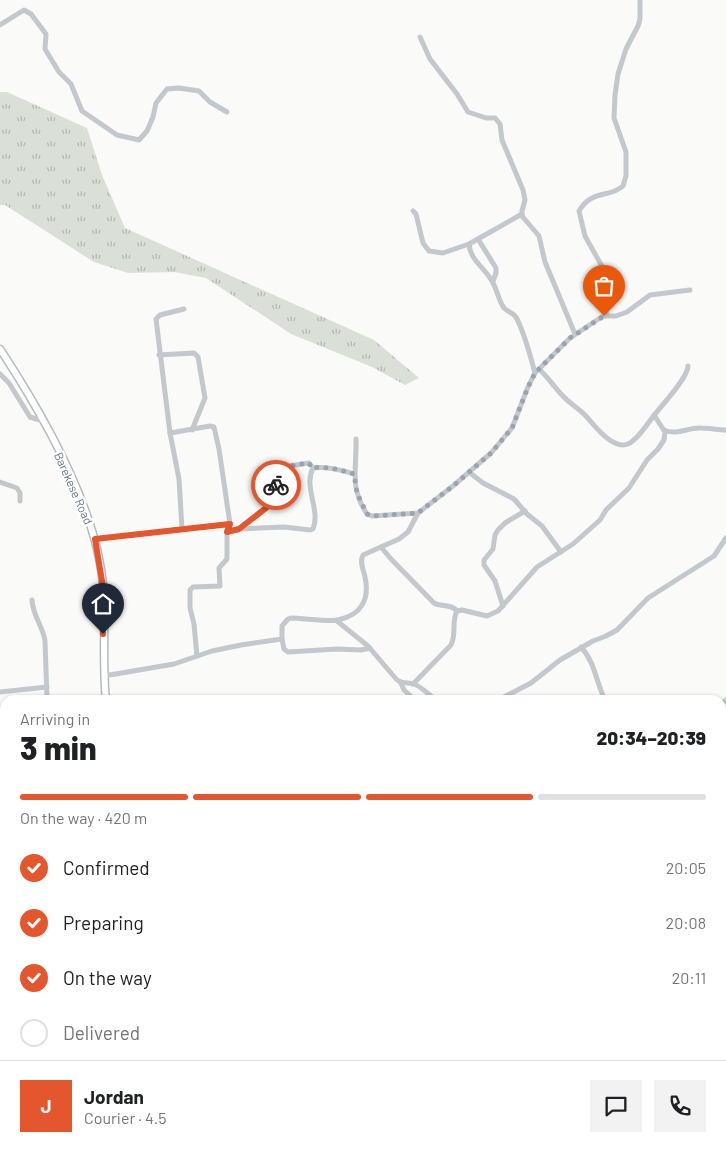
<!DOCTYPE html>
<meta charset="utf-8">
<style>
body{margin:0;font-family:Barlow,sans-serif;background:#f2f2f2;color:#202124;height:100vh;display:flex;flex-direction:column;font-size:19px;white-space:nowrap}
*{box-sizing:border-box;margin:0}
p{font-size:16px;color:#757577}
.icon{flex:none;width:28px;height:28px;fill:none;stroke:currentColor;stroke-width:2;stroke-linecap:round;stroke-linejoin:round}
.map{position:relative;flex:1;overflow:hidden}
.details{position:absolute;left:0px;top:695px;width:726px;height:466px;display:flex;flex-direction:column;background:#fff;border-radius:15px 15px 0 0;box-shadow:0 1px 4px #0004}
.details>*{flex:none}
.pin{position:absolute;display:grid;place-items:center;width:42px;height:42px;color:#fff;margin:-51px -21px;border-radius:50% 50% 50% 0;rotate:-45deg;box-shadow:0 0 5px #0007}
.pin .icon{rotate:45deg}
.courier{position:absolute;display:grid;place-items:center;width:50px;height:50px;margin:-25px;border:4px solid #e4572e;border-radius:50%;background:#fff;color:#222;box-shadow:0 1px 6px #0007}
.head em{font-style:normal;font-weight:800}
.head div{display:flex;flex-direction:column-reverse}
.head{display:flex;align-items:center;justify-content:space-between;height:85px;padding:0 20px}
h1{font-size:32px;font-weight:800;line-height:38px}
.bar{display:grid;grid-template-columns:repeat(4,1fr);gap:8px 5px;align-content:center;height:60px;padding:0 20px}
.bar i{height:6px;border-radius:4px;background:#e0e0e0}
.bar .on{background:#e4572e}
.bar p{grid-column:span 4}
.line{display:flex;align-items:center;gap:12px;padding:0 20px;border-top:1px solid #e0e0e0}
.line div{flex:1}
.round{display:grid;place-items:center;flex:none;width:52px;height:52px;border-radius:0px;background:#f2f2f2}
ol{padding:0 20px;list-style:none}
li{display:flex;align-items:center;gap:15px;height:55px}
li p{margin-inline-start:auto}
li .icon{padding:5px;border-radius:50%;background:#e4572e;color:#fff;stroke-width:4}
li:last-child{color:#757577}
li i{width:28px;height:28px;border:2px solid #e0e0e0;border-radius:50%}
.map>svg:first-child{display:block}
.grass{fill:url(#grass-tufts)}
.wetland{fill:url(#wetland-marsh)}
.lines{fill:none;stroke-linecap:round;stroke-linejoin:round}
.major-casing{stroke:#b5babe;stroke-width:9}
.minor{stroke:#c3c8cc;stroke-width:5}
.major{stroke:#fff;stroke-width:6}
.done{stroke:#99a4ac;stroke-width:5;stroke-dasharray:0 9}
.route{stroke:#e4572e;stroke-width:6}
.labels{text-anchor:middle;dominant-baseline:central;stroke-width:5;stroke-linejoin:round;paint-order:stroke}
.street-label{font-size:12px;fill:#657683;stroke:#fff}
</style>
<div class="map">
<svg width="726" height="1161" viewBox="0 0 726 1161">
<defs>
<pattern id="grass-tufts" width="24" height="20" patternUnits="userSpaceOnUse" patternTransform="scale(1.25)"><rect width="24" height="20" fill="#dadfd7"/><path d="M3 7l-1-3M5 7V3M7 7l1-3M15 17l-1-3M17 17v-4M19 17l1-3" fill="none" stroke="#b4b9b4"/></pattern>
<pattern id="wetland-marsh" width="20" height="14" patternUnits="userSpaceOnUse" patternTransform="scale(1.25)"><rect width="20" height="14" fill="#dadfd7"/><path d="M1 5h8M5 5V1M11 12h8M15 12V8" fill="none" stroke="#b4b9b4"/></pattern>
</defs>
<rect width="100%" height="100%" fill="#fafaf8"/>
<g class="grass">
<path d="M 0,92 L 7,92 L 87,128 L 102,175 L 125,228 L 374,340 L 419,378 L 405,385 L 372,367 L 291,334 L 206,278 L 174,272 L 128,273 L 94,262 L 5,205 L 0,205 Z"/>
<path d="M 0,937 L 5,938 L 5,1000 L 0,1000 Z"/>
</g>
<path class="wetland" d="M 0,1000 L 5,1000 L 5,1049 L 0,1048 Z"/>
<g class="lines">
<defs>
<g id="major">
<path d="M 0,349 C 42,413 97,509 103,586 C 106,624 102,662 106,700"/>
<path d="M 300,1156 L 305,1161"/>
</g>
</defs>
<use href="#major" class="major-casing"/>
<g class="minor">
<path d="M 0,25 L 24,10 L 31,14 L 46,34 L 45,49 L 59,72 L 71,84 L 82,111 L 117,135 L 139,140 L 147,131 L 153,117 L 156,103 L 167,89 L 179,88 L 199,91 L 210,102 L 227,112"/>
<path d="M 420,37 L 430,59 L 457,94 L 468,112 L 486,118 L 495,118 L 500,124 L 502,140 L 523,190 L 525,200 L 522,211 L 522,216 L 539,236 L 545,262 L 575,334"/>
<path d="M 413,211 L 416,214 L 423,243 L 429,251 L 443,253 L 469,244"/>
<path d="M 522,214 L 469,244 C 470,261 486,268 493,283 C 497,290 499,301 504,308 C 508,312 513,313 516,317 C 525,334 530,355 535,373"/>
<path d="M 478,239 L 496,268 L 496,273 L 493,281"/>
<path d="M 604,316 L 616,316 L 627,312 L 650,295 L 690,290"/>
<path d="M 159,355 L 194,353 L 198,357 L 205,398 L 192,430"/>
<path d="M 539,369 C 548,377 554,387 562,395 C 569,403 578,408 585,415 C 594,425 612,450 628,444 C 638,440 649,421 656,413 C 664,403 688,377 688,366"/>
<path d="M 0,374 L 9,383 L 30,417 L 43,421"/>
<path d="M 664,430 C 678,436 688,427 701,428 C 710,428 717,430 726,430"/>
<path d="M 170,433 L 210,426 L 214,427 L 219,449 L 230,524 L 227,531 L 227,559 L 219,568 L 220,586 L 193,587 L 190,590 L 190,608 L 194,624 L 197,656"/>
<path d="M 356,439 C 357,468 349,487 367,514 L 372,516 L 418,513"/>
<path d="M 313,468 C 325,466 342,470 354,474"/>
<path d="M 469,472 L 483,483 L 514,499 L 527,514 L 542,526 L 561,552"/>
<path d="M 0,482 L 17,488 L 20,493 L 20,501"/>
<path d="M 182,529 L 179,479 L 170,433 L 156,319 L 160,315 L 184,309"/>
<path d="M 239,529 L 266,508 L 272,492 L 289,466 L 309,463 L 313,468"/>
<path d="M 227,531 L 239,529 L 284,527 L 310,530 L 313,529 C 321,510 303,487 313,468"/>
<path d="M 95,539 L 230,524"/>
<path d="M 381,547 L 391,559 L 434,603 C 441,607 452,604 457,611"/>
<path d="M 32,600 C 33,617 43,626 45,641 L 47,700"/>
<path d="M 503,606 L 495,581 L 484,565 L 484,560 L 493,549 L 495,535 L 498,530 L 505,523 L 525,511"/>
<path d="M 337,621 L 368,646 L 397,680 C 403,684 408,682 414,684 C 422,687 429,695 436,700"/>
<path d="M 282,639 L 284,649 L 288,652 L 337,649 L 361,650 L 370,648"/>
<path d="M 581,647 C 595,662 596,682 605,700"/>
<path d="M 104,676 L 174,664 L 212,651 L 241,645 L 282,639 L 282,626 L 288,619 L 291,618 C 302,618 330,622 338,620 C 361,615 370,600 365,577 C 364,570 359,563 363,555 L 399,539 L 408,532 L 418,513 L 453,486 L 491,453 L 512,428 L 528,387 L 535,373 L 570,338 L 606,314 L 607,304 L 606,279 L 604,270 L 585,236 L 579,211 C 592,189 610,198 623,186 L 626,176 L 626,152 L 614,118 L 615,95 L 618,74 L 626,49 L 638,26 L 640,19 L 640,0"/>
<path d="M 401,683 L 404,690 L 415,700"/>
<path d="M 413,684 L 451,645 C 457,632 451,622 457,611 L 462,610 L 487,616 L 498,611 L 537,567 L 573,544 L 600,520 L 606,510 L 629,488 L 647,460 L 658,449 L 664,440 L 665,432 L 654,415"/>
<path d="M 0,692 L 47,687"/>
<path d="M 498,700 L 531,683 L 560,660 L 593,641 L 606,636 L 617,630 L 648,598 L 714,556 L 726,538"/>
<path d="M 721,704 L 726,700"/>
<path d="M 0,741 L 5,740"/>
<path d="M 0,839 L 5,834"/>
<path d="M 0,892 L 5,890"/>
<path d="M 0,950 L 5,951"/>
<path d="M 721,1082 L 726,1075"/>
<path d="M 352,1161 L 357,1156"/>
<path d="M 545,1161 L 546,1156"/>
<path d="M 607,1161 L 609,1156"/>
</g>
<use href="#major" class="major"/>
</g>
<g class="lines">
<path class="done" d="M 276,485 L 289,466 L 309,463 L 312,468 C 325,466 342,470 354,474 L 357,493 L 367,514 L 372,516 L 418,513 L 453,486 L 491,453 L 512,428 L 528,387 L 535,373 L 570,338 L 604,316"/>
<path class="route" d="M 103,634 L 103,587 L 95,539 L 230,524 L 227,532 L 239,529 L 266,508 L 276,485"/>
</g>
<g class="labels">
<g class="street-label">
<text transform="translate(74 488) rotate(66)">Barekese Road</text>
</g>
</g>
</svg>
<div class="pin" style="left:604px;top:316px;background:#ea580c"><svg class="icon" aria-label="bag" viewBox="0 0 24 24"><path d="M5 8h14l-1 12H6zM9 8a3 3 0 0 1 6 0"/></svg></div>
<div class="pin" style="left:103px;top:634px;background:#1f2937"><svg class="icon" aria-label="home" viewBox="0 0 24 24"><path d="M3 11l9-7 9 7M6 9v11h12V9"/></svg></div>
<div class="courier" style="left:276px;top:485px"><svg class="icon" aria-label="bike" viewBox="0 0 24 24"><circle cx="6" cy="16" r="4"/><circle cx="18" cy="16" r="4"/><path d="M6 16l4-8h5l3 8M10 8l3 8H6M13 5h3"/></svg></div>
<section class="details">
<div class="head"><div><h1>3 min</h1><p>Arriving in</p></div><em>20:34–20:39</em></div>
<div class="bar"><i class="on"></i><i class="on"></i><i class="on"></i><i></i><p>On the way · 420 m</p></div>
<ol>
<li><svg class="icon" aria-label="check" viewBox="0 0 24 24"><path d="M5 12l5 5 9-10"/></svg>Confirmed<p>20:05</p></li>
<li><svg class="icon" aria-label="check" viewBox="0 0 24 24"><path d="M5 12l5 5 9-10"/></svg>Preparing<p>20:08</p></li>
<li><svg class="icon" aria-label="check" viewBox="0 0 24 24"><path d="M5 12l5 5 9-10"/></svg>On the way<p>20:11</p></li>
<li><i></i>Delivered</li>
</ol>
<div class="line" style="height:90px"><b class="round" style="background:#e4572e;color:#fff">J</b><div><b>Jordan</b><p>Courier · 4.5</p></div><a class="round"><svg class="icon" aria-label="chat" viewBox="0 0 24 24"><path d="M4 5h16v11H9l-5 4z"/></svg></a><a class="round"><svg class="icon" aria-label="phone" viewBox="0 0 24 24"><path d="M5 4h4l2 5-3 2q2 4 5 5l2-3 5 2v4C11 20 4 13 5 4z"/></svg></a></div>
</section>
</div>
